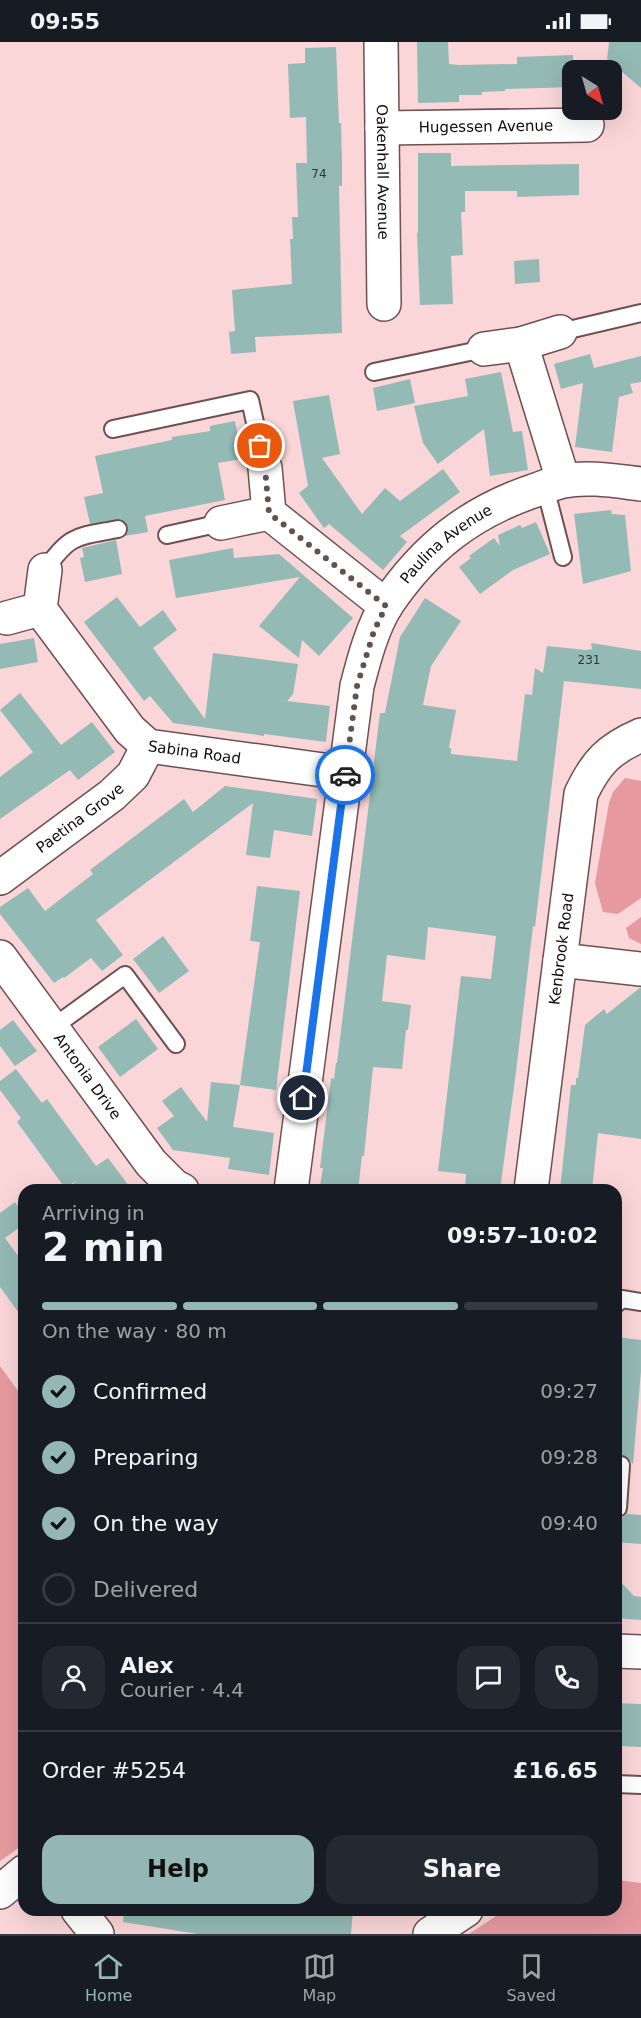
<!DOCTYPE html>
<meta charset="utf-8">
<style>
body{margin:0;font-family:"DejaVu Sans",sans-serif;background:#242831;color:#f1f3f6;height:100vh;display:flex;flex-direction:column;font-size:22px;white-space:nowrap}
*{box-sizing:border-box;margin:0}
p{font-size:20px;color:#9ea1a6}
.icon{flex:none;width:33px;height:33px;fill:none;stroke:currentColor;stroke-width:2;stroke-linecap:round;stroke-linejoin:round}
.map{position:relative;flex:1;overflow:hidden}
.side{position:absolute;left:18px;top:1142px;width:604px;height:732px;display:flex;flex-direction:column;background:#171b24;border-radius:18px;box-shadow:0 6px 24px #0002}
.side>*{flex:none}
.needle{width:39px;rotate:143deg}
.buttons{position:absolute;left:562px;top:18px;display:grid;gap:12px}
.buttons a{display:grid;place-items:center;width:60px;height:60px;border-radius:12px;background:#171b24;box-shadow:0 6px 24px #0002;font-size:30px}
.pin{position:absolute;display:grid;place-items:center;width:51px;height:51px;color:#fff;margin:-26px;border:3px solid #fff;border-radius:50%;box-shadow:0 2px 6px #0007}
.courier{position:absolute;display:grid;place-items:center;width:60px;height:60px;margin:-30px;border:4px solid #1a73e8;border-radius:50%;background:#fff;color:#222;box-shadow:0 2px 8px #0007}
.overview em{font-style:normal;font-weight:800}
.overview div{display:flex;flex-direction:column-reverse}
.overview{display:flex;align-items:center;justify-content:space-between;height:102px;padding:0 24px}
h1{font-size:39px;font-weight:800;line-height:45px}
.bar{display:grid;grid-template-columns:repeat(4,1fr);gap:9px 6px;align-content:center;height:72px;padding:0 24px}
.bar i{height:8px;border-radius:4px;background:#363941}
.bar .selected{background:#94b6b5}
.bar p{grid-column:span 4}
.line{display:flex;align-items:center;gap:15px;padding:0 24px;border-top:2px solid #363941}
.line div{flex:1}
.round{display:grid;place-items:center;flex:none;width:63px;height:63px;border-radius:18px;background:#242831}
ol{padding:0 24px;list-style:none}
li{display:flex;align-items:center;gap:18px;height:66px}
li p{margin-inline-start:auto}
li .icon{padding:6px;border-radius:50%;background:#94b6b5;color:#111;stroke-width:4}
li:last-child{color:#9ea1a6}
li i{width:33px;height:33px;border:3px solid #363941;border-radius:50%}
.action{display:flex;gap:12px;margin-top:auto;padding:12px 24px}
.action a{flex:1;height:69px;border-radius:18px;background:#94b6b5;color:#111;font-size:24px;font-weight:800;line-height:69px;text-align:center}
.action a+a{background:#242831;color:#f1f3f6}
.status{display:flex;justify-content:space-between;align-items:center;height:42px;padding:0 30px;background:#171b24;direction:ltr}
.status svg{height:16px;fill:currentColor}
.tab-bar{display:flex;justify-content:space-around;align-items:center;height:84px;border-top:2px solid #363941;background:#171b24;font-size:16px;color:#9ea1a6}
.tab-bar a{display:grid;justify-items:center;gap:3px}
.tab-bar .selected{color:#94b6b5}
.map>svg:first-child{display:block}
.green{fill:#e69aa0}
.building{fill:#94bab5}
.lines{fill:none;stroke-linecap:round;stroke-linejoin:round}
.service-casing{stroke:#6f5052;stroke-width:20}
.minor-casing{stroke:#6f5052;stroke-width:36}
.service{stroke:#fff;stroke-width:16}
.minor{stroke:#fff;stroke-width:33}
.done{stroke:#645051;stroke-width:6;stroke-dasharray:0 10.8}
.route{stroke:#1a73e8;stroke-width:8}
.labels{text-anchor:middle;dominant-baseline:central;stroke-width:5;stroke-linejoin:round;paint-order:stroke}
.number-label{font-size:12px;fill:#333434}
.street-label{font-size:15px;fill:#130809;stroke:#fee7e8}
</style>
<div class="status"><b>09:55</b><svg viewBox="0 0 49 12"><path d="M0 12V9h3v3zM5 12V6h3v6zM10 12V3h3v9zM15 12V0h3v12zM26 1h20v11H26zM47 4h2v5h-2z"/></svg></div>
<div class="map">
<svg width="641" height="1892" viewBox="0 0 641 1892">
<rect width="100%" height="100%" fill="#fad6d8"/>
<g class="green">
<path d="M 625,736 L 641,739 L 641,856 L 618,872 L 603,870 L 595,841 L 609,761 L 613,750 Z"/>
<path d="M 641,875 L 641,902 L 629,896 L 626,886 Z"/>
<path d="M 0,1324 L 24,1357 L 24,1802 L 0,1819 Z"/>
<path d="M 617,1838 L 641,1841 L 641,1892 L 469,1892 L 505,1868 L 616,1868 Z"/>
</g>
<g class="building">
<path d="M 417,0 L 448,0 L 449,22 L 459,23 L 517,22 L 517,15 L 573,13 L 573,45 L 505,47 L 505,49 L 482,50 L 482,53 L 459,53 L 459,60 L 418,61 Z"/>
<path d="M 609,0 L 641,0 L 641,46 L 607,17 Z"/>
<path d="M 336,5 L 339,81 L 341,81 L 342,120 L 342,144 L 339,144 L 342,291 L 255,295 L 256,310 L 231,312 L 229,290 L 235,289 L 232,248 L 292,242 L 290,197 L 293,197 L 292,175 L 298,175 L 296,121 L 307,121 L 306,75 L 290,76 L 288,22 L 305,21 L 305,6 Z"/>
<path d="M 418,111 L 451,111 L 451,124 L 579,122 L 579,153 L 517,155 L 517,149 L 465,149 L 465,170 L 461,170 L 463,213 L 451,214 L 453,262 L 420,263 L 417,191 L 418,191 Z"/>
<path d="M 539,217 L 540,240 L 515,242 L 514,219 Z"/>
<path d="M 590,312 L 594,326 L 641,314 L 641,340 L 630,342 L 633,351 L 619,355 L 612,410 L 575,405 L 583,341 L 561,347 L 554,322 Z"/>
<path d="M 501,330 L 513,390 L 522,389 L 528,428 L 490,434 L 484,387 L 438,422 L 423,401 L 414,364 L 468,354 L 465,337 Z"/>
<path d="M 410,337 L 415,361 L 377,369 L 373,346 Z"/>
<path d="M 329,353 L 340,412 L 322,416 L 362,472 L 385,446 L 400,459 L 443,427 L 460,450 L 400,494 L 407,500 L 383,528 L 329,482 L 324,486 L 299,451 L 308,444 L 293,359 Z"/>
<path d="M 235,379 L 242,417 L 218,421 L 225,458 L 145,474 L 148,490 L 125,494 L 128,485 L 121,477 L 90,482 L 84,455 L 103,451 L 95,414 L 172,398 L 172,395 L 210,389 L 210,384 Z"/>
<path d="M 611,468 L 612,472 L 625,473 L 631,529 L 583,542 L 574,472 Z"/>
<path d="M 536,480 L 550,512 L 513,528 L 480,552 L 459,525 L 471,516 L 469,514 L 494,496 L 500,504 L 498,493 L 520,483 L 522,486 Z"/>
<path d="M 116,498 L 122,532 L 85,540 L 80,516 L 84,515 L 82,506 Z"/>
<path d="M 233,506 L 234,516 L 279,512 L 353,576 L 319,614 L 302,598 L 299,616 L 259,584 L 300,535 L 176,556 L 169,518 Z"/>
<path d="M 117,555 L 140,585 L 163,568 L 177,588 L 153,606 L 205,677 L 213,611 L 298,622 L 293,652 L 287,659 L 330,664 L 326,700 L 264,692 L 264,694 L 173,681 L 150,654 L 144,659 L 84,580 Z"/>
<path d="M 425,556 L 461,579 L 431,624 L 423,663 L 456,668 L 449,706 L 451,706 L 451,712 L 517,719 L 525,652 L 532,653 L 535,626 L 543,631 L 547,604 L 586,608 L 592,607 L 591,601 L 641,609 L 641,647 L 564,639 L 535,885 L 533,884 L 516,1030 L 500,1148 L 465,1148 L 466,1132 L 438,1129 L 461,934 L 491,937 L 496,894 L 428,885 L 425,918 L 387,913 L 382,959 L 411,963 L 408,988 L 406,988 L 402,1027 L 373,1025 L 364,1114 L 362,1114 L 358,1148 L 320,1144 L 323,1126 L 320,1126 L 331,1036 L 334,1037 L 336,1021 L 337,1021 L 380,671 L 385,671 L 400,595 Z"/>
<path d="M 34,596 L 38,620 L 0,627 L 0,602 Z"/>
<path d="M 20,651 L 61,703 L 92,680 L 115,710 L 78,738 L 70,728 L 0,777 L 0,735 L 33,710 L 0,668 Z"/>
<path d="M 225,744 L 317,757 L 312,794 L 274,788 L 270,816 L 246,813 L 253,761 L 96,878 L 123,913 L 102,929 L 91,916 L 64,936 L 63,935 L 54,941 L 0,872 L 0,865 L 28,846 L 45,869 L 93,832 L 90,828 L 184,757 L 193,770 Z"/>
<path d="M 257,844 L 300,849 L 276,1048 L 240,1043 L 260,900 L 250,899 Z"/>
<path d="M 163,894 L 189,929 L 159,951 L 133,917 Z"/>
<path d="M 641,945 L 641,1097 L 598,1091 L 592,1148 L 560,1148 L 571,1043 L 576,1043 L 576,1036 L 578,1036 L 585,983 L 604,967 L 607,972 Z"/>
<path d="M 136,977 L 158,1007 L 120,1035 L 98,1005 Z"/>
<path d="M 13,978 L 37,1009 L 15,1024 L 0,1004 L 0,988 Z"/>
<path d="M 16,1027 L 42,1061 L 47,1057 L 96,1124 L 108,1116 L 132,1148 L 65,1148 L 79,1137 L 65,1146 L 17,1080 L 21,1076 L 0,1048 L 0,1039 Z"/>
<path d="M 211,1040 L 240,1043 L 233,1085 L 274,1091 L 269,1133 L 228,1127 L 230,1116 L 173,1108 L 157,1086 L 174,1074 L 162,1059 L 181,1045 L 207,1080 Z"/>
<path d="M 15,1160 L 24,1173 L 24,1182 L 5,1196 L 24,1222 L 24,1278 L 0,1245 L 0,1171 Z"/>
<path d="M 616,1295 L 641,1298 L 641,1329 L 633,1422 L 627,1415 L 616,1412 Z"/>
<path d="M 627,1472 L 641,1473 L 641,1502 L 616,1500 L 616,1476 L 622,1476 Z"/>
<path d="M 616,1535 L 634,1554 L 641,1555 L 641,1578 L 616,1576 Z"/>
<path d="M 616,1661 L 641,1662 L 641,1705 L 616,1704 Z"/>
<path d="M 124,1868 L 353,1868 L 351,1892 L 198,1892 L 123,1880 Z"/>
</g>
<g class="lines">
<defs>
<g id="service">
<path d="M 560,290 L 641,271"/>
<path d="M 374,330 L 484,307"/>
<path d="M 113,387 L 250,358 L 265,426"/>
<path d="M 545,445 L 563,515"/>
<path d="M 167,493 L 221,481"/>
<path d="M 45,528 C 70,492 76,495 118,487"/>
<path d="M 52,986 L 125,933 L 176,1002"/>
<path d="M 616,1262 L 622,1257 L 641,1260"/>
<path d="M 616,1422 L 621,1423 L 618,1466"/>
<path d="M 616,1742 L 641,1743"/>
</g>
<g id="minor">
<path id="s1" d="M 381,0 L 384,262"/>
<path id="s2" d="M 382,86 L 587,83"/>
<path d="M 521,302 L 563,438"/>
<path d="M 484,307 L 521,302 L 560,290"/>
<path d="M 265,426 L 269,471 L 386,564"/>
<path d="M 221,481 L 269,471"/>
<path d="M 40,567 L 45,528"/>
<path id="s3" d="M 7,576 L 40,567 L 130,688 L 148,704 L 345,731"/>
<path id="s4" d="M 0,836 L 112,753 L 133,733 L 148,704"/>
<path id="s5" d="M 0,915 L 151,1121 L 174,1144 L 182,1148"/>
<path d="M 560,918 L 641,927"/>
<path id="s6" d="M 291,1148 L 357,644 C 364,617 372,586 387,562 C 425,506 469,471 533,449 C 543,446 553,441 563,439 C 588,434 616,439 641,442"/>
<path id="s7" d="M 531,1148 L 581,752 C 596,720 609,707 641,693"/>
<path d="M 616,1609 L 641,1610"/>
<path d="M 0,1850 L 24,1830"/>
<path d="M 78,1868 L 97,1892"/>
<path d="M 430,1892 L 466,1868"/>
</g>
</defs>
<use href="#service" class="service-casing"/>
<use href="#minor" class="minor-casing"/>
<use href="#service" class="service"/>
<use href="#minor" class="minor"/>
</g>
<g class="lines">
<path class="done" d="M 260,404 L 265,426 L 269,471 L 386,564 L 374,589 L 357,644 L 345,733"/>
<path class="route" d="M 303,1056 L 345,733"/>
</g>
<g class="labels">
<g class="number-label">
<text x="319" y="132">74</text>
<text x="589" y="618">231</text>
</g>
<g class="street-label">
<text stroke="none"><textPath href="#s2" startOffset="104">Hugessen Avenue</textPath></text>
<text stroke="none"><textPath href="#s1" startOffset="130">Oakenhall Avenue</textPath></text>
<text stroke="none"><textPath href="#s6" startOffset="681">Paulina Avenue</textPath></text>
<text stroke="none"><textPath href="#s3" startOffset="256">Sabina Road</textPath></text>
<text stroke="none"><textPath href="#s4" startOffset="100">Paetina Grove</textPath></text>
<text stroke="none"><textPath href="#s7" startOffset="243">Kenbrook Road</textPath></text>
<text stroke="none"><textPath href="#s5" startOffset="148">Antonia Drive</textPath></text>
</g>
</g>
</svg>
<div class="buttons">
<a><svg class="needle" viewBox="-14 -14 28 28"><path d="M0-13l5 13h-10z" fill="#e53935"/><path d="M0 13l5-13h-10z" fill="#9ea1a6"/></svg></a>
</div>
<div class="pin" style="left:260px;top:404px;background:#ea580c"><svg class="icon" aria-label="bag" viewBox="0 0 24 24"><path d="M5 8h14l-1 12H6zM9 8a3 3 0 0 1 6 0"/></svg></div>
<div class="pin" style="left:303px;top:1056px;background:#1f2937"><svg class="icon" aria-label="home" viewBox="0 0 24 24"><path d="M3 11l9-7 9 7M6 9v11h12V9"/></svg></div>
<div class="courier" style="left:345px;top:733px"><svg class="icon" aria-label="car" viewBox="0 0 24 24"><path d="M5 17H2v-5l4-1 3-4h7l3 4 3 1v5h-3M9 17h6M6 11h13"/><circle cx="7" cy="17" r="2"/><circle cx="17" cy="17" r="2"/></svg></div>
<section class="side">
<div class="overview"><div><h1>2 min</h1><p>Arriving in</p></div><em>09:57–10:02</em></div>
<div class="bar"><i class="selected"></i><i class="selected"></i><i class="selected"></i><i></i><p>On the way · 80 m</p></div>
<ol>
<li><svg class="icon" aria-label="check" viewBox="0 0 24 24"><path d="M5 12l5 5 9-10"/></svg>Confirmed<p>09:27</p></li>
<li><svg class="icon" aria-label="check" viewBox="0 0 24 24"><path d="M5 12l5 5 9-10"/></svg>Preparing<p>09:28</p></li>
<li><svg class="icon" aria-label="check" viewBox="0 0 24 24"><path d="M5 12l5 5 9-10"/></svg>On the way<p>09:40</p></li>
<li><i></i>Delivered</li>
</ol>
<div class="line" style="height:108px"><a class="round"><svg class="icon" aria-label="person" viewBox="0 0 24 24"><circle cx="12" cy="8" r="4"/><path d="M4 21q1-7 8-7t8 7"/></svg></a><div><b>Alex</b><p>Courier · 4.4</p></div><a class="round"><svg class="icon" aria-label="chat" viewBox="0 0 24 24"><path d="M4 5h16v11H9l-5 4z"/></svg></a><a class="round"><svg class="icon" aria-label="phone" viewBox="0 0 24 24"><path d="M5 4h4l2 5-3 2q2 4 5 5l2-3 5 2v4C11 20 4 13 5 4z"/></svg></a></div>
<div class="line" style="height:78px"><div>Order #5254</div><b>£16.65</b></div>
<div class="action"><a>Help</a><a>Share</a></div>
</section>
</div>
<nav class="tab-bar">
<a class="selected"><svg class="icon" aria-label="home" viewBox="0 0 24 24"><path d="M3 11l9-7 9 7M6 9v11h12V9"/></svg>Home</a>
<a><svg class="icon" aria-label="map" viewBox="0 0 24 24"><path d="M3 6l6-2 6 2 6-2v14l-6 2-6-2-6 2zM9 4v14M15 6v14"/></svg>Map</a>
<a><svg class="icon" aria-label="saved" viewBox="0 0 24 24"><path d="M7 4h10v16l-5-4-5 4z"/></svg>Saved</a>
</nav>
